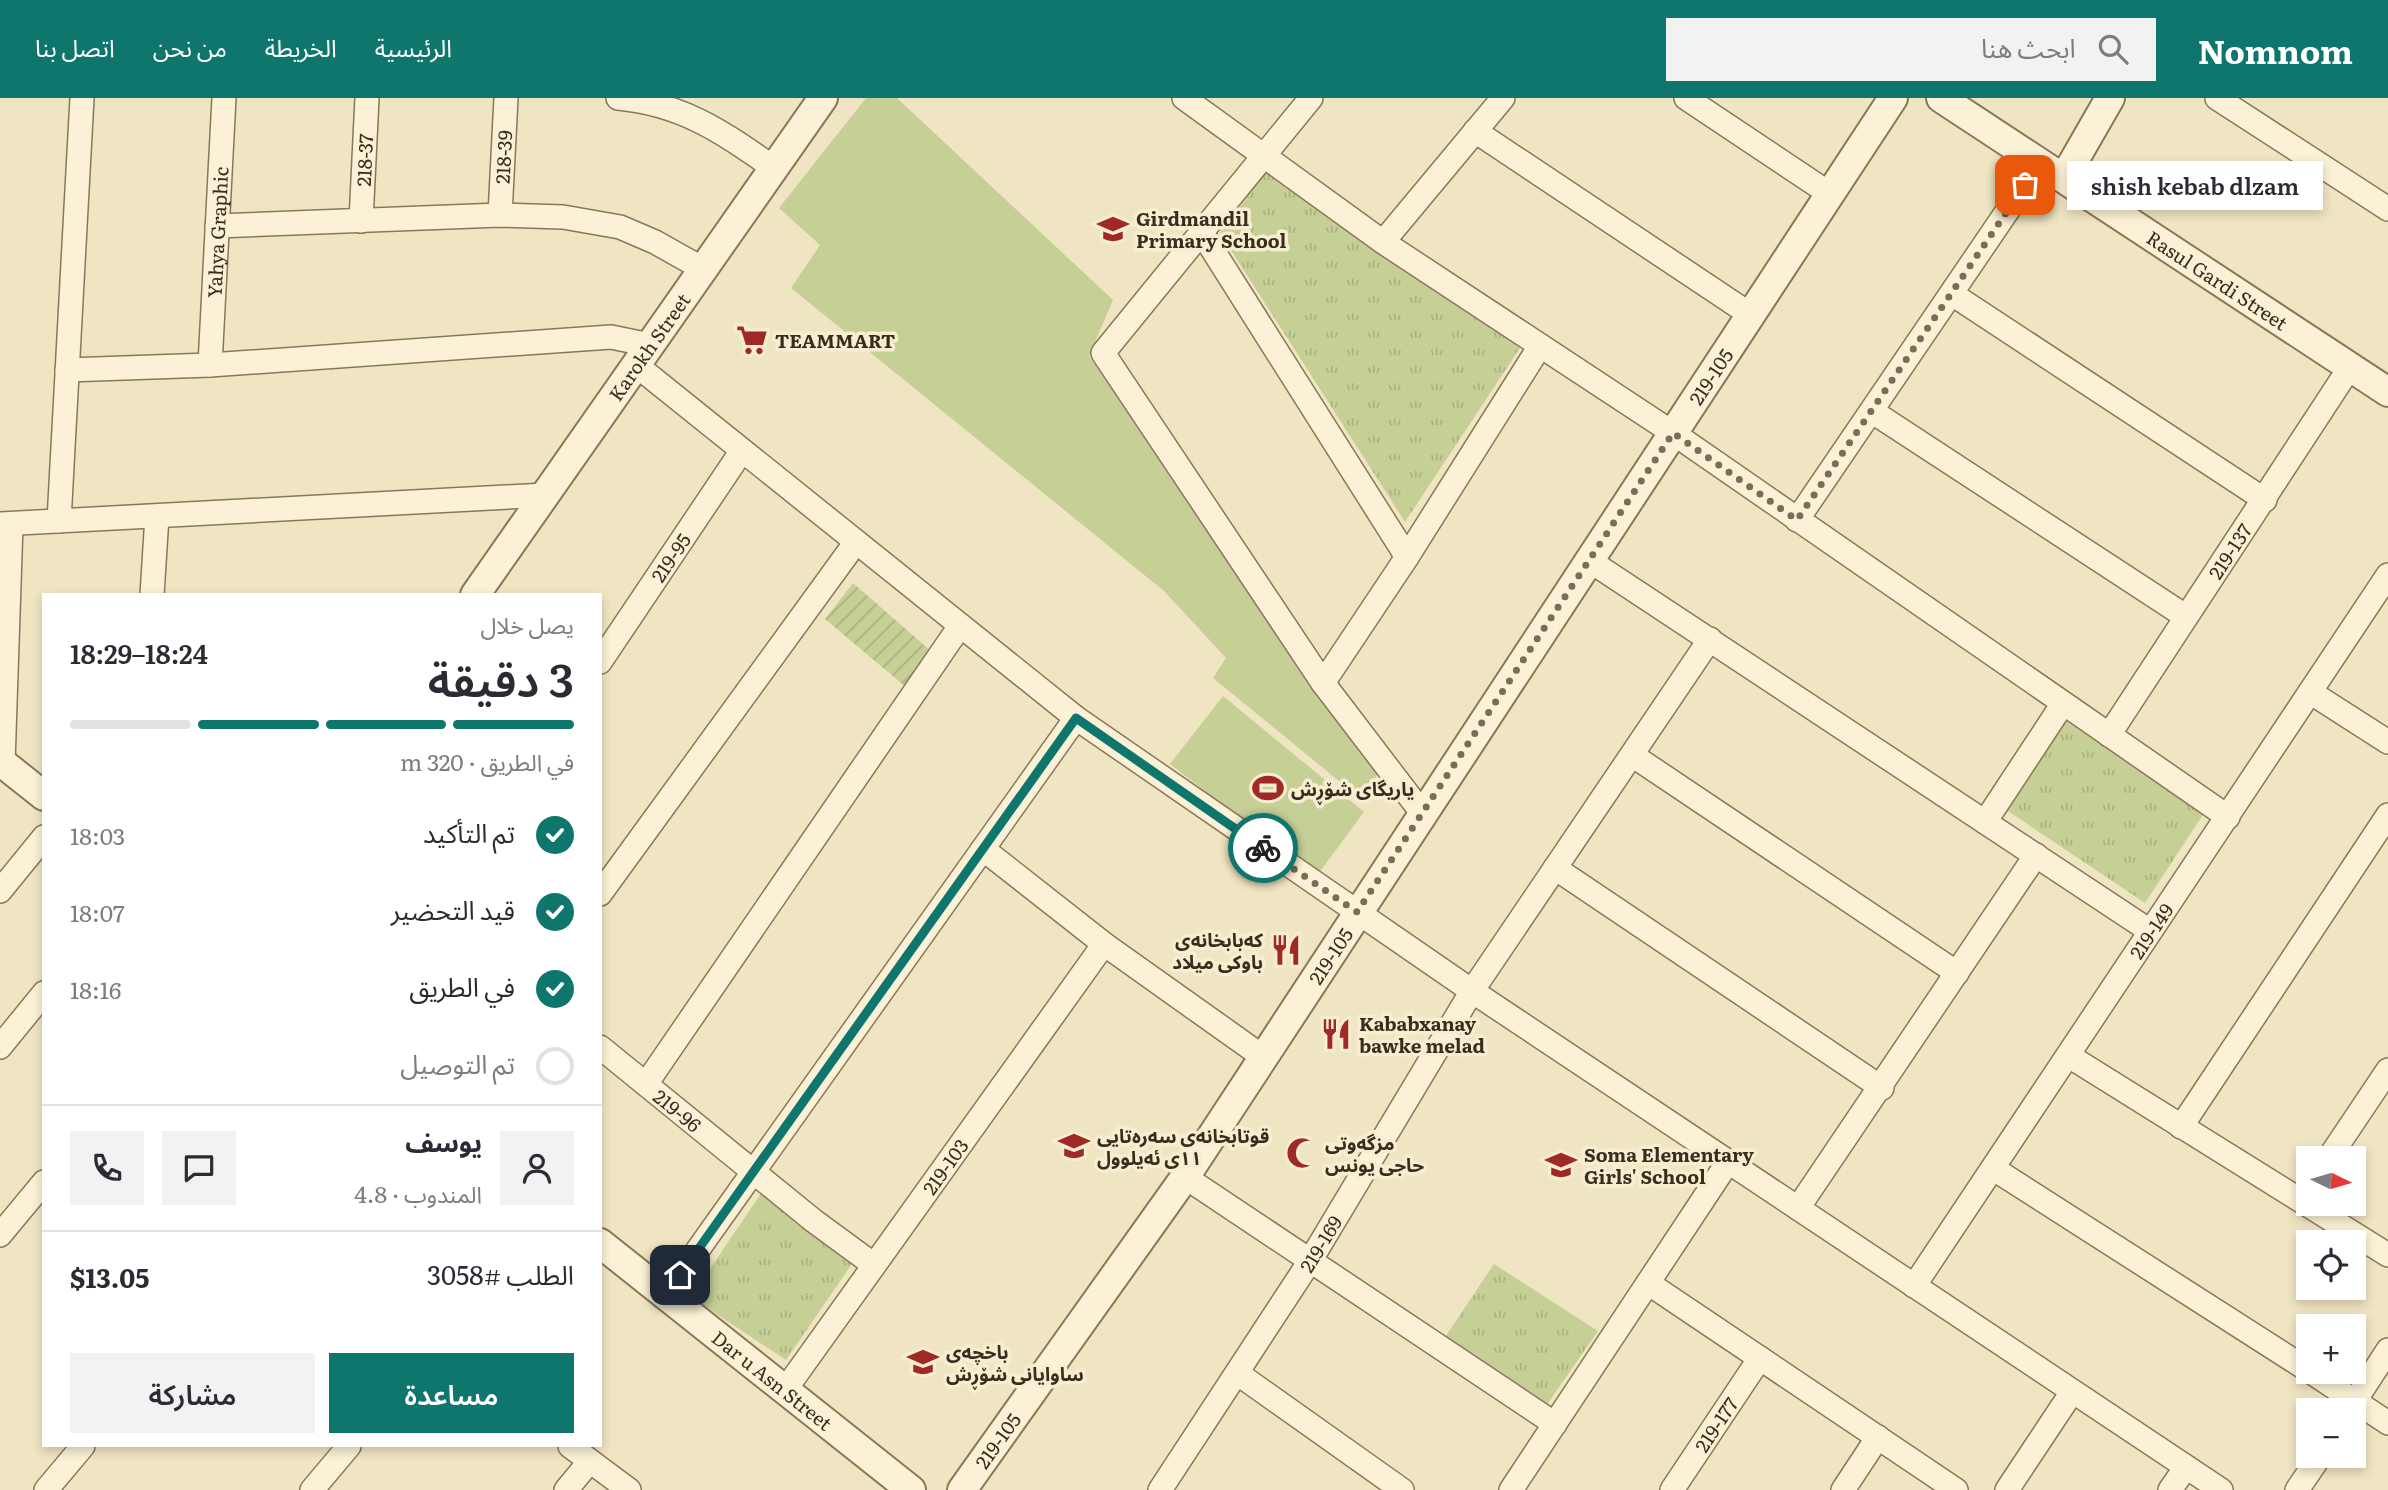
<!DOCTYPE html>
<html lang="ar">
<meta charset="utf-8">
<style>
body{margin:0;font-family:Literata,"Noto Sans Arabic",serif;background:#f2f2f3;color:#2b2b33;direction:rtl;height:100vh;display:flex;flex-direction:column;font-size:26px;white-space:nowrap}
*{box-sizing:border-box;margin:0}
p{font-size:23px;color:#7c7c81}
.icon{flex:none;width:38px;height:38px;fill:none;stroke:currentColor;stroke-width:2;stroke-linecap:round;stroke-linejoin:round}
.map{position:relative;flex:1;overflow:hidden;direction:ltr}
.drawer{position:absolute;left:42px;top:495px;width:560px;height:854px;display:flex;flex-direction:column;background:#fff;border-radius:0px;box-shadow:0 4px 10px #0003;direction:rtl}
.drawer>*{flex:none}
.needle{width:46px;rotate:95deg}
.buttons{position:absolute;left:2296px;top:1048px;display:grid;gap:14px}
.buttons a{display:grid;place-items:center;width:70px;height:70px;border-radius:0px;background:#fff;box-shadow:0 4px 10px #0003;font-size:35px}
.pin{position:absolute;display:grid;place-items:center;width:60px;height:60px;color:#fff;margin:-30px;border-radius:14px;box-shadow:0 4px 10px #0006}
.courier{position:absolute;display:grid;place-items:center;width:70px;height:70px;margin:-35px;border:5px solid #0f766e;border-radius:50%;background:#fff;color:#222;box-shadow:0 2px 9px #0007}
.bubble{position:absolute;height:49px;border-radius:0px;background:#fff;box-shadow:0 4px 10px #0003;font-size:23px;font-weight:600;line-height:49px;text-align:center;direction:rtl}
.head em{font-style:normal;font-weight:600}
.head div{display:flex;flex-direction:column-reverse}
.head{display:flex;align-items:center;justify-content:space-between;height:119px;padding:0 28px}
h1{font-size:46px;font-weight:600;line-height:52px}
.bar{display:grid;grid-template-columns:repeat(4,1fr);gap:10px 7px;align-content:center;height:84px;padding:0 28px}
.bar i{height:9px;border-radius:5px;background:#e1e1e2}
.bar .active{background:#0f766e}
.bar p{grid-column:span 4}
.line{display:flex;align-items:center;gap:18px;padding:0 28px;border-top:2px solid #e1e1e2}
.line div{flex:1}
.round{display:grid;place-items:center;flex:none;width:74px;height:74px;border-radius:0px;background:#f2f2f3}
ol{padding:0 28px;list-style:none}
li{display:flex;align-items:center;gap:21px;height:77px}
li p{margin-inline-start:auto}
li .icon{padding:7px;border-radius:50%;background:#0f766e;color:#fff;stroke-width:4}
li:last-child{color:#7c7c81}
li i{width:38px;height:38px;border:4px solid #e1e1e2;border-radius:50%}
.action{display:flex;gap:14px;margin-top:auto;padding:14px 28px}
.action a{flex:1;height:80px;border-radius:0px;background:#0f766e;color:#fff;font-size:28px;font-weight:600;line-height:80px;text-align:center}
.action a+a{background:#f2f2f3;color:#2b2b33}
header{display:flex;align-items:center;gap:42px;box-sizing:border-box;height:98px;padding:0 35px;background:#0f766e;color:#fff}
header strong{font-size:33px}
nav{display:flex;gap:38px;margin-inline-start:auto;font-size:24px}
.search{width:490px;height:63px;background:#f2f2f3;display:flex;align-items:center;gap:18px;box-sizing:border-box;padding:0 24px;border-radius:0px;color:#7c7c81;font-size:26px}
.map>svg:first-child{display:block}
.grass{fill:#c6cf96}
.park{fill:url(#park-tufts)}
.garden{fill:url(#garden-furrows)}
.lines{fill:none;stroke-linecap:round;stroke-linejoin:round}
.minor-casing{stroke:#8c7658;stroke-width:26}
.tertiary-casing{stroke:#8c7658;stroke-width:32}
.minor{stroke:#fbf1d6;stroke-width:23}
.tertiary{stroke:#fbf1d6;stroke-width:28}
.done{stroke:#7a6d57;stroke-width:7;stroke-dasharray:0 12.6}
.route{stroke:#0f766e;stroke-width:9}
.labels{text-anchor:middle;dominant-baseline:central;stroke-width:7;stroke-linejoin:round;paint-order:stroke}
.street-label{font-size:19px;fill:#3b2d1d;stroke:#f7eed2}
.poi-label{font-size:19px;font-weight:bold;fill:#3b2d1d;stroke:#f7eed2;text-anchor:start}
</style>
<header>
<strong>Nomnom</strong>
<div class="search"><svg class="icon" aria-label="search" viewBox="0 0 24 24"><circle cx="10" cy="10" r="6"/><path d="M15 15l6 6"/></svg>ابحث هنا</div>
<nav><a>الرئيسية</a><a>الخريطة</a><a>من نحن</a><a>اتصل بنا</a></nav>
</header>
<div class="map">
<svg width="2388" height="1392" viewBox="0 0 2388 1392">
<defs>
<pattern id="park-tufts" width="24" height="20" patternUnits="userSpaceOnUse" patternTransform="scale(1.75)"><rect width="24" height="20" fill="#c6cf96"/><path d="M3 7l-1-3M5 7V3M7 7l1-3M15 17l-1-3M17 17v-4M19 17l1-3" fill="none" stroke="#abb281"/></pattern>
<pattern id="garden-furrows" width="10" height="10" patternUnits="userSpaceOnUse" patternTransform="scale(1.75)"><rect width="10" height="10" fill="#c6cf96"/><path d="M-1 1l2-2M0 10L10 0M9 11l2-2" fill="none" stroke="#abb281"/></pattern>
</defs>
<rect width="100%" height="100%" fill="#f0e5c2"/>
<g class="grass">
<path d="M 866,0 L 897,0 L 1113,202 L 1089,258 L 1379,674 L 1361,701 L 1213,580 L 1226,560 L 1164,493 L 791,190 L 820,147 L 779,110 Z"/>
<path d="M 1223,598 L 1364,714 L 1316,779 L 1170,666 Z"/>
</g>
<g class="park">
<path d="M 1268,72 L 1520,250 L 1405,424 L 1220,135 Z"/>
<path d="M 2064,622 L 2204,715 L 2145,805 L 2005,711 Z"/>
<path d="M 762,1094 L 856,1160 L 786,1262 L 691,1199 Z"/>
<path d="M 1494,1166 L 1598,1233 L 1546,1308 L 1446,1238 Z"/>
</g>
<path class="garden" d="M 853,485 L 932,554 L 907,590 L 825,521 Z"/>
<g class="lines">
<defs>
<g id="minor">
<path d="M 618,0 C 683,6 722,34 774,70"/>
<path d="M 1184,0 L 1383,144 L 1673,335 L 2228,719"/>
<path d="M 1311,0 L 1103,255 L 1323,585 L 1423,716"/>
<path d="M 1686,0 L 1830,96"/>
<path d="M 2217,0 L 2388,111"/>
<path d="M 1475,33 L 1751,217"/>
<path id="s1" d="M 500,117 L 506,0"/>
<path id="s2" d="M 361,123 L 367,0"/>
<path d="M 217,128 L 500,117 L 563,119 L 620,129 L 655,144 L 703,171"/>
<path d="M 1202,135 L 1407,459"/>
<path d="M 1383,144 L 1503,0"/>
<path d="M 1952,196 L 2265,402"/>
<path id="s3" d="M 210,267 L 224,0"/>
<path d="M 636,267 L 1076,620 L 1472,893 L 2221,1392"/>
<path d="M 67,272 L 210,267 L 611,239 L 650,247"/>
<path d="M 1873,314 L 2185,518"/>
<path d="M 1797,422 L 2040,65"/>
<path d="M 59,423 L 82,0"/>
<path d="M 0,426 L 545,397"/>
<path d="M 1590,463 L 2150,833"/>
<path d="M 152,497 L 157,418"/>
<path id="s4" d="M 600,564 L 741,354"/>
<path d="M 1323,585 L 1407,459 L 1540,248"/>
<path d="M 2310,594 L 2388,644"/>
<path id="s5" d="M 2109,637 L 2350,269"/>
<path d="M 1632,657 L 1957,875"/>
<path d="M 3,665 L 11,426"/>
<path d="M 1985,724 L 2062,607"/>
<path d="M 983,751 L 1104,846 L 1263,959"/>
<path d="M 1555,770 L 1882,990"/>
<path d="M 0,793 L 44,739"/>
<path d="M 600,796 L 856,444"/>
<path d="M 0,949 L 44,895"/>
<path id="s6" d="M 600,949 L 814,1123 L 874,1167"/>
<path d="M 2069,958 L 2388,1157"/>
<path d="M 646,986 L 960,528"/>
<path d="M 2181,1029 L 2388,717"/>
<path d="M 2329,1060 L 2388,972"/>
<path d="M 1994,1071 L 2308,1272"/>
<path d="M 1185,1079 L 1555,1326"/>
<path d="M 1798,1110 L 2036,757"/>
<path d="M 0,1137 L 44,1084"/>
<path d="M 1648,1185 L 1956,1392"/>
<path id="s7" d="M 1914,1188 L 2388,477"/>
<path d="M 665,1198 L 1076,620"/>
<path d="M 2311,1274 L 2388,1325"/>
<path d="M 1237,1275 L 1402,1392"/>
<path id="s8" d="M 785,1292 L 1104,846"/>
<path d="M 2349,1312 L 2388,1252"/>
<path d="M 570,1348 L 629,1392"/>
<path d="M 46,1392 L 83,1348"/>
<path d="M 312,1392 L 349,1348"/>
<path d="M 566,1392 L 590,1363"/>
<path id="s9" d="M 1160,1392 L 1310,1163 L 1472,893 L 1710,541"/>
<path d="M 1511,1392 L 1728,1064"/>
<path id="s10" d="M 1672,1392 L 1760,1260"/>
<path d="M 1843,1392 L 1878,1339"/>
<path d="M 2007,1392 L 2072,1294"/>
<path d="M 2170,1392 L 2186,1369"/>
<path d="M 2297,1392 L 2320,1358"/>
</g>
<g id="tertiary">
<path id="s11" d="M 1941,0 L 2388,294"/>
<path d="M 2064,80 L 2110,0"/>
<path id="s12" d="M 475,497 L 823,0"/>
<path d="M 0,663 L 44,698"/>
<path id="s13" d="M 600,1145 L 911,1392"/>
<path id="s14" d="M 962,1392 L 1185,1079 L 1893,0"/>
</g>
</defs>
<use href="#minor" class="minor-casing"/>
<use href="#tertiary" class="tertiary-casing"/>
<use href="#minor" class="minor"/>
<use href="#tertiary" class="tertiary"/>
</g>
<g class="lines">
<path class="done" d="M 1263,750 L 1357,814 L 1673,335 L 1797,422 L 2025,87"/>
<path class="route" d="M 680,1177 L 1076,620 L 1263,750"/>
</g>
<defs>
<symbol id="school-bare" viewBox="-9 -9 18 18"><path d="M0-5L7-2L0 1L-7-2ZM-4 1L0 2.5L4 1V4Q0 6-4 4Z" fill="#9e2925" stroke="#f7eed2" stroke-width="2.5" paint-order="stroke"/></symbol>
<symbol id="supermarket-bare" viewBox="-9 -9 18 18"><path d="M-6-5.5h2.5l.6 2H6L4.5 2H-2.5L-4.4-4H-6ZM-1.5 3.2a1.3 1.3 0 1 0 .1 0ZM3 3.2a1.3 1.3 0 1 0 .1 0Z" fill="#9e2925" stroke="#f7eed2" stroke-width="2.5" paint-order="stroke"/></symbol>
<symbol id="stadium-bare" viewBox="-9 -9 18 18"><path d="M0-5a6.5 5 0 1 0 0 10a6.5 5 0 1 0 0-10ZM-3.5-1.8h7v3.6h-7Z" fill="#9e2925" stroke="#f7eed2" stroke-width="2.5" paint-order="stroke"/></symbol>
<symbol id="restaurant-bare" viewBox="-9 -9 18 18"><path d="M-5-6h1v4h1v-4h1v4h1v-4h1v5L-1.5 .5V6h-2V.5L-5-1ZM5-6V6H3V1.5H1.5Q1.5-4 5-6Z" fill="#9e2925" stroke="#f7eed2" stroke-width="2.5" paint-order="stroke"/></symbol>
<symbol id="mosque-bare" viewBox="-9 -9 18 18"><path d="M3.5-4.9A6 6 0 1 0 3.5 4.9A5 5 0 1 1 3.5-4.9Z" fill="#9e2925" stroke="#f7eed2" stroke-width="2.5" paint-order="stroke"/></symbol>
</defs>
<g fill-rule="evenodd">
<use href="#school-bare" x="1091" y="109" width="44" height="44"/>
<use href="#supermarket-bare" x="730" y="220" width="44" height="44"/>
<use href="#stadium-bare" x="1246" y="668" width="44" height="44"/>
<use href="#restaurant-bare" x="1264" y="830" width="44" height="44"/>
<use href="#restaurant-bare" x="1314" y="914" width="44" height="44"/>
<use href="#school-bare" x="1052" y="1026" width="44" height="44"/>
<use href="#mosque-bare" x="1280" y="1033" width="44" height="44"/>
<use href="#school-bare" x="1539" y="1045" width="44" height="44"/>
<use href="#school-bare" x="901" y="1242" width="44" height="44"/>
</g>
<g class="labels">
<g class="street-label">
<text stroke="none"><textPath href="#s1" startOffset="58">218-39</textPath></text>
<text stroke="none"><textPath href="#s2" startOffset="61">218-37</textPath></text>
<text stroke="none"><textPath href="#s3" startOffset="133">Yahya Graphic</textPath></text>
<text stroke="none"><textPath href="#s11" startOffset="331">Rasul Gardi Street</textPath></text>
<text stroke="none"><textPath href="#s12" startOffset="303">Karokh Street</textPath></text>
<text stroke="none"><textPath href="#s14" startOffset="1342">219-105</textPath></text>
<text stroke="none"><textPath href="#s5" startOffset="220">219-137</textPath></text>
<text stroke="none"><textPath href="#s4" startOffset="126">219-95</textPath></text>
<text stroke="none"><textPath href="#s7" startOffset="427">219-149</textPath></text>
<text stroke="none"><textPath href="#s14" startOffset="649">219-105</textPath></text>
<text stroke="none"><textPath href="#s6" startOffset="100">219-96</textPath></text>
<text stroke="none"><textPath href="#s8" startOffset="275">219-103</textPath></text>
<text stroke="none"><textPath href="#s9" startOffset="294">219-169</textPath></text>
<text stroke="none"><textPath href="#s13" startOffset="220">Dar u Asn Street</textPath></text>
<text stroke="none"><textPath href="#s10" startOffset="79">219-177</textPath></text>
<text stroke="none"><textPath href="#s14" startOffset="61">219-105</textPath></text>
</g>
<g class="poi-label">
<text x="1136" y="120">Girdmandil<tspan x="1136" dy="22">Primary School</tspan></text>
<text x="775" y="242">TEAMMART</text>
<text x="1291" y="690">یاریگای شۆڕش</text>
<text x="1263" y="841" text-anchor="end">کەبابخانەی<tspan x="1263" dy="22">باوکی میلاد</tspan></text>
<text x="1359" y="925">Kababxanay<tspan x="1359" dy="22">bawke melad</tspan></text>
<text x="1097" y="1037">قوتابخانەی سەرەتایی<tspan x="1097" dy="22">١١ی ئەیلوول</tspan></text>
<text x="1325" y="1044">مزگەوتی<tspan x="1325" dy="22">حاجی یونس</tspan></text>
<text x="1584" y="1056">Soma Elementary<tspan x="1584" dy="22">Girls' School</tspan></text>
<text x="946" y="1253">باخچەی<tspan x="946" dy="22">ساوایانی شۆڕش</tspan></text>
</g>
</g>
</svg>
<div class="buttons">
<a><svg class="needle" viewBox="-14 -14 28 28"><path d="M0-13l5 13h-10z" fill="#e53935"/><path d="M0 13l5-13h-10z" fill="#7c7c81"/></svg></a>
<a><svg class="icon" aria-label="locate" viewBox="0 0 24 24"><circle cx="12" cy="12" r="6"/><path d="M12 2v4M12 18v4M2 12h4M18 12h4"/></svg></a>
<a>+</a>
<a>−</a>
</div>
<div class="pin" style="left:2025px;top:87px;background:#ea580c"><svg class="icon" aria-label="bag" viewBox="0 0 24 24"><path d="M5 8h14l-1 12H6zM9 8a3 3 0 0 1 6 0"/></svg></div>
<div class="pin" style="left:680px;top:1177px;background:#1f2937"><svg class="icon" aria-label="home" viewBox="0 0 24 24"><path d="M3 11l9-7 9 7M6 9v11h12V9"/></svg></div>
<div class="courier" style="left:1263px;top:750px"><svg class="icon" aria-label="bike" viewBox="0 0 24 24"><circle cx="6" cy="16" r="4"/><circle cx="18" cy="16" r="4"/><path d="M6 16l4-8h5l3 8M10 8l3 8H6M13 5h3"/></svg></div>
<div class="bubble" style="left:2067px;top:63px;width:256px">shish kebab dlzam</div>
<section class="drawer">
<div class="head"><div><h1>3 دقيقة</h1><p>يصل خلال</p></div><em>18:24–18:29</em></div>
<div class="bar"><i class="active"></i><i class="active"></i><i class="active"></i><i></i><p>في الطريق · 320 m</p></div>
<ol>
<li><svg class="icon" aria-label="check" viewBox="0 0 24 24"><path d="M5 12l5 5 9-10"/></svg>تم التأكيد<p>18:03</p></li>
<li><svg class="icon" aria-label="check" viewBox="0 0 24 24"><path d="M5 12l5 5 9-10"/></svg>قيد التحضير<p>18:07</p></li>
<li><svg class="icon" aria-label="check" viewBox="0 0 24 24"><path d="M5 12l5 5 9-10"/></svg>في الطريق<p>18:16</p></li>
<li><i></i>تم التوصيل</li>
</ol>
<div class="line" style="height:126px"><a class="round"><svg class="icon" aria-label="person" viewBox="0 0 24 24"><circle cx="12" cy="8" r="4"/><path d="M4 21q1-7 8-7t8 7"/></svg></a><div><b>يوسف</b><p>المندوب · 4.8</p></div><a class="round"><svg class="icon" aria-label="chat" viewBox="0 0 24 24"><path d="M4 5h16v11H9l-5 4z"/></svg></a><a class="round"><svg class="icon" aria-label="phone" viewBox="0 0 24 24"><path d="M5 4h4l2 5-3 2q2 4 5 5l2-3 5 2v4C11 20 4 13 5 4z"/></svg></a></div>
<div class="line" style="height:91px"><div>الطلب #3058</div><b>$13.05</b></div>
<div class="action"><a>مساعدة</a><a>مشاركة</a></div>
</section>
</div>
